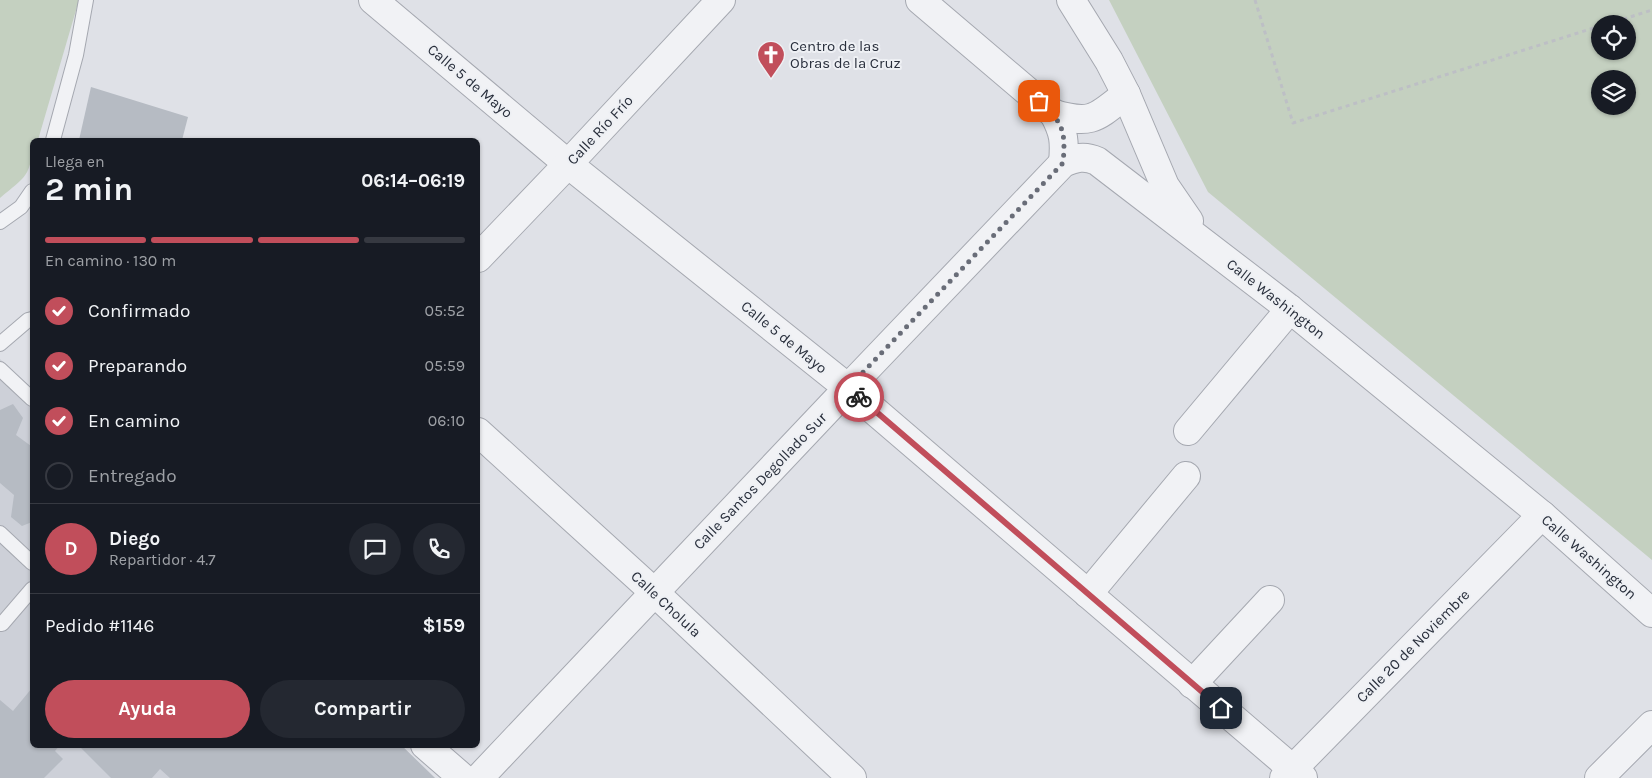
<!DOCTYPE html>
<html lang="es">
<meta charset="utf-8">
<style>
body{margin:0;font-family:Karla,sans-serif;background:#242831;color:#f1f3f6;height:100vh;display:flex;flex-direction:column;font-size:19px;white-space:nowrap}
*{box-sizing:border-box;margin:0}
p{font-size:16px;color:#9ea1a6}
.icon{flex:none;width:28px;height:28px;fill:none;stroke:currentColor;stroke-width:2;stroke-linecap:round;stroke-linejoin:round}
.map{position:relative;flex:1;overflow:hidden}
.sheet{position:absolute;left:30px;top:138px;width:450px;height:610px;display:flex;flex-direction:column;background:#171b24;border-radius:8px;box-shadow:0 1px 4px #0004}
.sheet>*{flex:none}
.fabs{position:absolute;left:1591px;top:15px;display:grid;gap:10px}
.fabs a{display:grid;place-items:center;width:45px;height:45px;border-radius:50%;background:#171b24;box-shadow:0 1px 4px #0004;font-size:25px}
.pin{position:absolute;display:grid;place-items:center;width:42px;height:42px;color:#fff;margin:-21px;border-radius:10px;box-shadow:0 2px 8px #0006}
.courier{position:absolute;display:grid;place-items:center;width:50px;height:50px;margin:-25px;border:4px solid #c14e5b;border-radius:50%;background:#fff;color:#222;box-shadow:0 1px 6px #0007}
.headline em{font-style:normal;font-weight:700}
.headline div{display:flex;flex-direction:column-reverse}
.headline{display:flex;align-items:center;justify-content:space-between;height:85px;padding:0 15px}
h1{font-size:32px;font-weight:700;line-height:38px}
.bar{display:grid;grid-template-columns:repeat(4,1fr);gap:8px 5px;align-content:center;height:60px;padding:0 15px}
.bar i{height:6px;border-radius:4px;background:#363941}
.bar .active{background:#c14e5b}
.bar p{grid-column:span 4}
.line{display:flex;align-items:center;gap:12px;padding:0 15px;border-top:1px solid #363941}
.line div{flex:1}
.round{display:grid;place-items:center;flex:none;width:52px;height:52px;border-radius:26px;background:#242831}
ol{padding:0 15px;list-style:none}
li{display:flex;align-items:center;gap:15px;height:55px}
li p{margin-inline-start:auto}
li .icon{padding:5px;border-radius:50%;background:#c14e5b;color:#fff;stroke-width:4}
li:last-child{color:#9ea1a6}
li i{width:28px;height:28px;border:2px solid #363941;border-radius:50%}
.cta{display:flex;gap:10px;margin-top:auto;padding:10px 15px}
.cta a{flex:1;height:58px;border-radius:30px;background:#c14e5b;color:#fff;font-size:20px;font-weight:700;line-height:58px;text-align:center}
.cta a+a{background:#242831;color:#f1f3f6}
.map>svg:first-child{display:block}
.built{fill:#cdd0d8}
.green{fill:#c4d0c0;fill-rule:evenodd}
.building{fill:#b6bbc3}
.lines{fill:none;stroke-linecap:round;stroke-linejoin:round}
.service-casing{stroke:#a5a8b0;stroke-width:16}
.minor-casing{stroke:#a5a8b0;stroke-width:30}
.tertiary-casing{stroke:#a5a8b0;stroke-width:30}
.path{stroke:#bdbfc5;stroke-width:3;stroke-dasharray:4 4;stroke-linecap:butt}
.service{stroke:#f1f2f5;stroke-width:14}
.minor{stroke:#f1f2f5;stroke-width:28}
.tertiary{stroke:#f1f2f5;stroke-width:28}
.done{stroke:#696d78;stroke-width:5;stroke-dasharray:0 9}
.route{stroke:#c14e5b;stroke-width:6}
.labels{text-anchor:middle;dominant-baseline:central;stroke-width:4;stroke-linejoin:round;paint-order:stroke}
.poi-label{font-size:15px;fill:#292f3c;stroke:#eef0f4;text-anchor:start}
.street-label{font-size:15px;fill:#292f3c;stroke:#eef0f4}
</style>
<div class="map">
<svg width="1652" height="778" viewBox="0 0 1652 778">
<rect width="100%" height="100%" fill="#dfe1e7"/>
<path class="built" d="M 0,359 L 32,390 L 32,745 L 401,745 L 435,778 L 0,778 Z"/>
<g class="green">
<path d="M 0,0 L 79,0 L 38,140 L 32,140 C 32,176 26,176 0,198 Z"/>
<path d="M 1109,0 L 1652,0 L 1652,560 L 1208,192 ZM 1600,24 L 1628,24 L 1628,51 L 1600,51 ZM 1600,79 L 1628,79 L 1628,106 L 1600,106 Z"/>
</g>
<g class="building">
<path d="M 91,87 L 188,117 L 182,140 L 79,140 Z"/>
<path d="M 13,404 L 23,418 L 16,435 L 31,446 L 32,445 L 32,522 L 22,526 L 11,517 L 14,495 L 0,483 L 0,410 Z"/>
<path d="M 32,688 L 32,745 L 60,745 L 55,751 L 63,759 L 44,778 L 0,778 L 0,700 L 13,711 Z"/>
<path d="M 78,745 L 401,745 L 435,778 L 170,778 L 160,769 L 152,778 L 111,778 Z"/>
</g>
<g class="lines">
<defs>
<g id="service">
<path d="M 53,140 L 76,55 L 86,0"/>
<path d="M 0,222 L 21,207 L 32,191"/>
<path d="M 0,344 L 28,320 L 32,319"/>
<path d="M 0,369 L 32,399"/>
<path d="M 0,533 L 32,563"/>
<path d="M 0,624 L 2,624 L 32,589"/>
</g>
<g id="minor">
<path d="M 373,0 L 568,164 L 848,388 L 479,778"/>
<path d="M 478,258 L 568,164 L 721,0"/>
<path d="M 1188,431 L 1290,309"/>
<path d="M 478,432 L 654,592 L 852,778"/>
<path d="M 1088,594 L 1186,476"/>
<path d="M 1192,684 L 1270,600"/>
<path d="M 425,745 L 463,778"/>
<path d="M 1284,778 L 1542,515"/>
<path d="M 1599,778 L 1652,725"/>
</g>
<g id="tertiary">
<path d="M 920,0 L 1054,114 C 1064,133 1065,141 1063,163"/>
<path d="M 1071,0 L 1109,61 L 1126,94 L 1165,186 L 1189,221"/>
<path d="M 1054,114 C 1092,125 1096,118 1126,94"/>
<path d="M 1303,778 L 848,388 L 1063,163 C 1075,158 1084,155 1097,161 L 1290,309 L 1542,515 L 1652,613"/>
</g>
</defs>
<use href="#service" class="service-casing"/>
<use href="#minor" class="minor-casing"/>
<use href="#tertiary" class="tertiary-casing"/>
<g class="path">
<path d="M 1255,0 L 1293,123 L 1600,26"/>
<path d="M 1608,24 L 1652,10"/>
</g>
<use href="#service" class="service"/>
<use href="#minor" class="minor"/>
<use href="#tertiary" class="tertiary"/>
</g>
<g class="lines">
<path class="done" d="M 859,397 L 848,388 L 1063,163 C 1066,131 1063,122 1039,101"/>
<path class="route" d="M 859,397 L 1221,708"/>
</g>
<defs>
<symbol id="church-pin" viewBox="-11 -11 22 30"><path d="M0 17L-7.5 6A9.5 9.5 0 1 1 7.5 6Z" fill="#c14e5b" stroke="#eef0f4"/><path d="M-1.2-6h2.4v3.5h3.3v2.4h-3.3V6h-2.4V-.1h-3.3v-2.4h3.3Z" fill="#fff"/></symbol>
</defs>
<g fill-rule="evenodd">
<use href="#church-pin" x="755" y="39" width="32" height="43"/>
</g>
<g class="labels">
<g class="poi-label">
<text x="790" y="46">Centro de las<tspan x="790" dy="17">Obras de la Cruz</tspan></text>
</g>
<g class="street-label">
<text transform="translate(470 81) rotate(40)">Calle 5 de Mayo</text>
<text transform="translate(600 130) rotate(-47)">Calle Río Frío</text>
<text transform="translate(1276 299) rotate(38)">Calle Washington</text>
<text transform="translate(784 337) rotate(39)">Calle 5 de Mayo</text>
<text transform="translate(760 481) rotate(-46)">Calle Santos Degollado Sur</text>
<text transform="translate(1589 557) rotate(41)">Calle Washington</text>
<text transform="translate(666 604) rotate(43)">Calle Cholula</text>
<text transform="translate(1413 646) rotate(-45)">Calle 20 de Noviembre</text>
</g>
</g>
</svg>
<div class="fabs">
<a><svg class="icon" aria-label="locate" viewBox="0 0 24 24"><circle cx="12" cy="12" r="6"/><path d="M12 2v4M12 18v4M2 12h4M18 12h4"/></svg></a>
<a><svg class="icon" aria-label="layers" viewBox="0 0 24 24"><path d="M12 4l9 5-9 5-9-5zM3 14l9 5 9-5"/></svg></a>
</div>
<div class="pin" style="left:1039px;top:101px;background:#ea580c"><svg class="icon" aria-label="bag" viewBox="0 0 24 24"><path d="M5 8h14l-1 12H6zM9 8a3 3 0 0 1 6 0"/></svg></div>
<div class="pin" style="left:1221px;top:708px;background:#1f2937"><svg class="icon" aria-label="home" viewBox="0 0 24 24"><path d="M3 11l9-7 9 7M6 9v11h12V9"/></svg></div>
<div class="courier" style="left:859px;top:397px"><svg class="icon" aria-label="bike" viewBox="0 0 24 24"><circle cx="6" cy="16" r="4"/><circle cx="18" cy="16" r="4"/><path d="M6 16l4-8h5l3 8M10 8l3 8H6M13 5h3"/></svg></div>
<section class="sheet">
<div class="headline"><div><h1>2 min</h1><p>Llega en</p></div><em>06:14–06:19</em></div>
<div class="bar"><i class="active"></i><i class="active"></i><i class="active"></i><i></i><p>En camino · 130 m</p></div>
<ol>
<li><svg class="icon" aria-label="check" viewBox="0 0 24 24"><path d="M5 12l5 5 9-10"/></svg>Confirmado<p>05:52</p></li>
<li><svg class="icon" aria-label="check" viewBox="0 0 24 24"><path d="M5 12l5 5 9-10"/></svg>Preparando<p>05:59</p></li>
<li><svg class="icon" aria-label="check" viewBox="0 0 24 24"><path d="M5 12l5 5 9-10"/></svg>En camino<p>06:10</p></li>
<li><i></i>Entregado</li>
</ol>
<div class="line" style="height:90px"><b class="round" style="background:#c14e5b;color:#fff">D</b><div><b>Diego</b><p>Repartidor · 4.7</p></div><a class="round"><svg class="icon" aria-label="chat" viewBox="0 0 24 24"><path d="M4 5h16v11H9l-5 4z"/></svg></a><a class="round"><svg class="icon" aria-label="phone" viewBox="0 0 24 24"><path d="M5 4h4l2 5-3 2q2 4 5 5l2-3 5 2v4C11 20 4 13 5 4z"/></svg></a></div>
<div class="line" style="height:65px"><div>Pedido #1146</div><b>$159</b></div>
<div class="cta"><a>Ayuda</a><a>Compartir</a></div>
</section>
</div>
